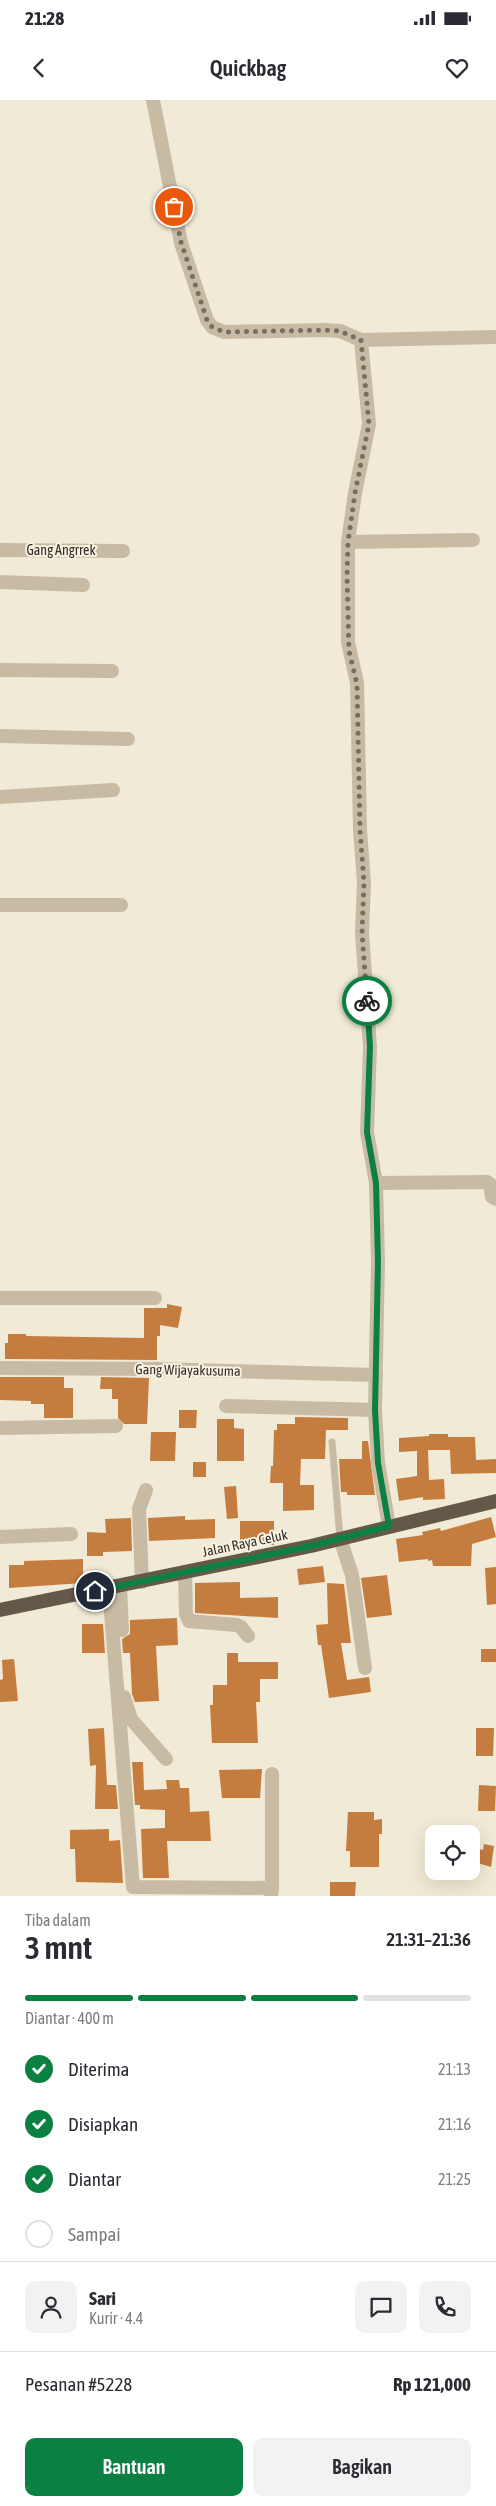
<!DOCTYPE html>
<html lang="id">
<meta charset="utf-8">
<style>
body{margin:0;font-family:"Asap Condensed",sans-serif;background:#f2f2f3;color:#2b2b33;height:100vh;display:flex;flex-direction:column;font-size:19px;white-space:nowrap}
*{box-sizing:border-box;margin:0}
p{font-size:16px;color:#7c7c81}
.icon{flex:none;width:28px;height:28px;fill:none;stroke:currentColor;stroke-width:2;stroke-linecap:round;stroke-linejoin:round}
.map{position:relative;height:1796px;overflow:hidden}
.sheet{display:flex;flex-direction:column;background:#fff;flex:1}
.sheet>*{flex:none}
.controls{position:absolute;left:425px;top:1725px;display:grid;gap:10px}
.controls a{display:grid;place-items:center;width:55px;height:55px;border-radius:10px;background:#fff;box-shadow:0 5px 20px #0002;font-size:25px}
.pin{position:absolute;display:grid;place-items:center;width:42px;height:42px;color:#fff;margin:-21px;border:2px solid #fff;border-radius:50%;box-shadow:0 1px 5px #0007}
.courier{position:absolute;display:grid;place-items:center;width:50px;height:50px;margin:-25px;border:4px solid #0b8043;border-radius:50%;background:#fff;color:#222;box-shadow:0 1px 6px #0007}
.head em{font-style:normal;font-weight:600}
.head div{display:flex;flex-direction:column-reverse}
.head{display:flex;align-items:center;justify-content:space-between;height:85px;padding:0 25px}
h1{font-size:32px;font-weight:600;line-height:38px}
.bar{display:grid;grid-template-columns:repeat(4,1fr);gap:8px 5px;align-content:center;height:60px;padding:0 25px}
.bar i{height:6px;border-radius:4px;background:#e1e1e2}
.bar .on{background:#0b8043}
.bar p{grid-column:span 4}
.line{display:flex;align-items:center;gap:12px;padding:0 25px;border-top:1px solid #e1e1e2}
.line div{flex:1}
.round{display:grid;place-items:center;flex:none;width:52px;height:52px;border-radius:10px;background:#f2f2f3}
ol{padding:0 25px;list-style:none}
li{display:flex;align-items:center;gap:15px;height:55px}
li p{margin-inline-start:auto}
li .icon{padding:5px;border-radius:50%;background:#0b8043;color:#fff;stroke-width:4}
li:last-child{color:#7c7c81}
li i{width:28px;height:28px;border:2px solid #e1e1e2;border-radius:50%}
.cta{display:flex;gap:10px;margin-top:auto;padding:10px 25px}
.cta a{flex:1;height:58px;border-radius:10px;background:#0b8043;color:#fff;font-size:20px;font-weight:600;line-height:58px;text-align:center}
.cta a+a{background:#f2f2f3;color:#2b2b33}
.status{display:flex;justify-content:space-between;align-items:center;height:35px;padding:0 25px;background:#fff;direction:ltr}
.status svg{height:14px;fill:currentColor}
header{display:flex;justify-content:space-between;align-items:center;height:65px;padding:0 25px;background:#fff;font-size:22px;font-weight:600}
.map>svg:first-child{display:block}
.building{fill:#c57c3f}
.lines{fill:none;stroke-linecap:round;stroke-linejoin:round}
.service{stroke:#c8bba3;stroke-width:7}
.minor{stroke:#c8bba3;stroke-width:14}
.trunk{stroke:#645849;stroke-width:14}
.done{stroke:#756e63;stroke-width:5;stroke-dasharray:0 9}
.route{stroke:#0b8043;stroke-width:6}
.labels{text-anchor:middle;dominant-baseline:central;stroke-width:4;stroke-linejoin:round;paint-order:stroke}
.street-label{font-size:14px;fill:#332c25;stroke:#f8f3e2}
</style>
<div class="status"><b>21:28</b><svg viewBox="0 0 49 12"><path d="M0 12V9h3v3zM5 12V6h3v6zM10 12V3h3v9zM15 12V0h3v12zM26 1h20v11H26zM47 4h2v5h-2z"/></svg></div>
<header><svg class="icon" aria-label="back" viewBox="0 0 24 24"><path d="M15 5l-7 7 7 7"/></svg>Quickbag<svg class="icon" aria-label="heart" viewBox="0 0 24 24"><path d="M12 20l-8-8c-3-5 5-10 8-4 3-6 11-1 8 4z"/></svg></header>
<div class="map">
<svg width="496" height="1796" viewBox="0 0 496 1796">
<rect width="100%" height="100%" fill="#f0ead6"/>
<g class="building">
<path d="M 167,1204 L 182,1207 L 178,1228 L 160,1225 L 160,1236 L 157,1236 L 157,1260 L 5,1259 L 5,1243 L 8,1243 L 8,1234 L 26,1234 L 26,1236 L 144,1238 L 144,1208 L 167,1208 Z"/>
<path d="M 0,1277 L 64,1277 L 64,1288 L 73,1288 L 73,1318 L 44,1318 L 44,1304 L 31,1304 L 31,1301 L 0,1300 Z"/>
<path d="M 101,1277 L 149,1278 L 147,1324 L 124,1324 L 118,1318 L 118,1299 L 112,1299 L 112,1289 L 100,1289 Z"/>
<path d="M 179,1310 L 197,1310 L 196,1328 L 179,1328 Z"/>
<path d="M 295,1317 L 348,1318 L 348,1330 L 326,1330 L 325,1359 L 301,1359 L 300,1385 L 314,1385 L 314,1410 L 283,1411 L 283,1383 L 270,1383 L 271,1366 L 273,1366 L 274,1330 L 277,1330 L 277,1324 L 295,1324 Z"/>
<path d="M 217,1319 L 234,1319 L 234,1328 L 244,1329 L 244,1361 L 217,1361 Z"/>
<path d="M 151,1332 L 176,1332 L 175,1361 L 150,1361 Z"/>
<path d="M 429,1334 L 448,1334 L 448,1337 L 475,1337 L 476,1360 L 496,1359 L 496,1373 L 451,1374 L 450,1350 L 428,1350 L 429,1380 L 444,1379 L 445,1399 L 423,1400 L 423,1397 L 399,1401 L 396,1379 L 417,1376 L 417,1351 L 399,1352 L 399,1338 L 429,1336 Z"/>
<path d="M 362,1341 L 368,1341 L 375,1395 L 347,1395 L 347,1392 L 341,1392 L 339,1359 L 362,1359 Z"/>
<rect x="193" y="1362" width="13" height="15"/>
<path d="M 236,1386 L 238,1418 L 227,1419 L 224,1387 Z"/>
<path d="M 185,1416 L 185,1420 L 215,1419 L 215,1438 L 149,1441 L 148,1418 Z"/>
<path d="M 491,1417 L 496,1437 L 472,1444 L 471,1466 L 433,1466 L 432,1460 L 428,1461 L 428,1459 L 399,1462 L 396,1439 L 423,1435 L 422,1432 L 440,1428 L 441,1431 Z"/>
<path d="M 131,1418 L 132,1451 L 103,1452 L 103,1456 L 87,1456 L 87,1432 L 106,1433 L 105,1419 Z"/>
<path d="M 240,1421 L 274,1421 L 274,1445 L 240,1443 Z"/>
<path d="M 83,1459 L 83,1483 L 9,1488 L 9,1465 L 24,1465 L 24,1461 Z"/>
<path d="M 323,1466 L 325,1482 L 299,1485 L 297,1469 Z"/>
<path d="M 496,1467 L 496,1504 L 487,1505 L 485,1468 Z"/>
<path d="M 387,1475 L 392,1515 L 367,1518 L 361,1478 Z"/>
<path d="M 240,1482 L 240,1498 L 278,1497 L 278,1518 L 195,1513 L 195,1483 Z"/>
<path d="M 327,1483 L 344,1484 L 351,1543 L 341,1543 L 347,1580 L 369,1577 L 371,1592 L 329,1598 L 321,1545 L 318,1545 L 316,1525 L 328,1524 Z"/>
<path d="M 177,1518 L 178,1545 L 156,1546 L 159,1601 L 135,1602 L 132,1594 L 130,1553 L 123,1553 L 122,1539 L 130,1534 L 130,1520 Z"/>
<path d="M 82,1524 L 103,1524 L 105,1553 L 82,1553 Z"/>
<rect x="481" y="1549" width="15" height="13"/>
<path d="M 227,1553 L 238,1553 L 238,1562 L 278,1562 L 278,1579 L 260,1579 L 260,1602 L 256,1602 L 258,1643 L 212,1643 L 210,1605 L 213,1605 L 213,1585 L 227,1585 Z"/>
<path d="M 14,1559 L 18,1601 L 0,1602 L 0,1580 L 3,1579 L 2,1560 Z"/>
<path d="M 104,1628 L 107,1685 L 116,1685 L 118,1709 L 95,1709 L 96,1665 L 90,1666 L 88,1629 Z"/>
<path d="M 476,1628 L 494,1628 L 493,1656 L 476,1656 Z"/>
<path d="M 132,1662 L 143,1662 L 144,1690 L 167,1689 L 166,1680 L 179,1680 L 180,1688 L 189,1688 L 190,1712 L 209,1711 L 211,1741 L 167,1741 L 169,1778 L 143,1778 L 141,1729 L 165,1728 L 165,1710 L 140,1709 L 140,1705 L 135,1705 Z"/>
<path d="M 262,1669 L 260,1698 L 222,1698 L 219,1670 Z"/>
<path d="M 479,1685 L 496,1686 L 495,1711 L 478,1711 Z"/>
<path d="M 348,1712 L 374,1712 L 374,1720 L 382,1719 L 382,1734 L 379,1734 L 379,1767 L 350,1767 L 350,1751 L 346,1751 Z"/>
<path d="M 109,1729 L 109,1741 L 120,1740 L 123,1783 L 76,1782 L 75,1749 L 70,1749 L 70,1730 Z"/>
<path d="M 484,1744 L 494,1746 L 491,1767 L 471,1761 L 473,1748 L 483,1750 Z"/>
<path d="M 330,1782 L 356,1782 L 355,1796 L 330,1796 Z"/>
</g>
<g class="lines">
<path class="service" d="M 332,1342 L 340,1438"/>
<g class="minor">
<path d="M 153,0 L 181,143 L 207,220 L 212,227 L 224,232 L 325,230 L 340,231 L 361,240"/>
<path d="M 361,240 L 369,324 L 355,393 L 348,442 L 348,542 L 357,583 L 360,730 L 364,783 L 362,832 L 370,947 L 367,1032 L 376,1083 L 378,1161 L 375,1310 L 378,1363 L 389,1426"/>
<path d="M 361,240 L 496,237"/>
<path d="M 348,442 L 473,440"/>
<path d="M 0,450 L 123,451"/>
<path d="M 0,482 L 83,485"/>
<path d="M 0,570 L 112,571"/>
<path d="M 0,636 L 128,639"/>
<path d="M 0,697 L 113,690"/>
<path d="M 0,805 L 121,805"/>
<path d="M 376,1083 L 487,1082 L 490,1084 L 492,1097 L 496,1099"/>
<path d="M 0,1198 L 155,1198"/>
<path d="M 0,1268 L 159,1269 L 376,1275"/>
<path d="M 226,1306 L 375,1310"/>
<path d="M 0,1328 L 116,1326"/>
<path d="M 0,1437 L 71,1434"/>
<path d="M 340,1438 L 352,1475 L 365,1568"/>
<path d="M 185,1472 L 186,1514 L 189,1521 L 237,1525 L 241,1527 L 248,1536"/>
<path d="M 142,1482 L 139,1409 L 146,1390"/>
<path d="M 120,1486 L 122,1530"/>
<path d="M 109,1488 L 133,1787 L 272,1788 L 271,1796"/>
<path d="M 124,1597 L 131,1619 L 166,1659"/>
<path d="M 272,1674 L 272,1788"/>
</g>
<path class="trunk" d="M 0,1510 L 311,1446 L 496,1401"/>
</g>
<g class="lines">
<path class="done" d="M 174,107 L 181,142 L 207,220 L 212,227 L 224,232 L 325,230 L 340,231 L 361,240 L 369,324 L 355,393 L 348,442 L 347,476 L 349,551 L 357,584 L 360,730 L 364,783 L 362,832 L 367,901"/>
<path class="route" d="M 95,1491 L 311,1446 L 389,1426 L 378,1363 L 375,1310 L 378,1162 L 376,1083 L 367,1032 L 370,946 L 367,901"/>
</g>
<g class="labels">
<g class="street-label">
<text x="61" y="450">Gang Angrrek</text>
<text transform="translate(188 1270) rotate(1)">Gang Wijayakusuma</text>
<text transform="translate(245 1443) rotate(-12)">Jalan Raya Celuk</text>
</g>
</g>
</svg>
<div class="controls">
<a><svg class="icon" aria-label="locate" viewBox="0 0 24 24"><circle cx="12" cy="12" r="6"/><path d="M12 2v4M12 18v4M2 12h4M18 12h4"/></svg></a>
</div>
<div class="pin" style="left:174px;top:107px;background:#ea580c"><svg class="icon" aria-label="bag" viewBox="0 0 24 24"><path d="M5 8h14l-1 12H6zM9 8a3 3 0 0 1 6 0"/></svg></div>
<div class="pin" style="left:95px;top:1491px;background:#1f2937"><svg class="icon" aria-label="home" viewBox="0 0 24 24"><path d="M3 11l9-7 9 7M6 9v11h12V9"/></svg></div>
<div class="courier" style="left:367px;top:901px"><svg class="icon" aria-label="bike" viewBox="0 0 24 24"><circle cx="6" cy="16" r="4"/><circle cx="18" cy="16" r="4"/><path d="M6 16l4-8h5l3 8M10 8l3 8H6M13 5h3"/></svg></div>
</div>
<section class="sheet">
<div class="head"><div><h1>3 mnt</h1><p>Tiba dalam</p></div><em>21:31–21:36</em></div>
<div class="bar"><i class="on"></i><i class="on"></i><i class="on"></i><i></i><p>Diantar · 400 m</p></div>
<ol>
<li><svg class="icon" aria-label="check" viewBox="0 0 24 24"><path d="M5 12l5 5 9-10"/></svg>Diterima<p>21:13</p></li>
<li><svg class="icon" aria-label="check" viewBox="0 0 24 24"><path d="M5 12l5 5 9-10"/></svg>Disiapkan<p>21:16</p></li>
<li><svg class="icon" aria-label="check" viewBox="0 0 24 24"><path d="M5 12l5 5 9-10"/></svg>Diantar<p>21:25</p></li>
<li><i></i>Sampai</li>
</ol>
<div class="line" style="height:90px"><a class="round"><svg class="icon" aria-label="person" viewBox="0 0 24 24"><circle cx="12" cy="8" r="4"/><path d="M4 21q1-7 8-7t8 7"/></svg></a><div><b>Sari</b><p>Kurir · 4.4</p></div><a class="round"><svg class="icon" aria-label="chat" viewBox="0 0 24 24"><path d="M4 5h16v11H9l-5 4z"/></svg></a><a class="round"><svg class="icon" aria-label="phone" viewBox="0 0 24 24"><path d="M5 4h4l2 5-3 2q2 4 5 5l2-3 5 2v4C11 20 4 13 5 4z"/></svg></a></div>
<div class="line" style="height:65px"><div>Pesanan #5228</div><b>Rp 121,000</b></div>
<div class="cta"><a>Bantuan</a><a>Bagikan</a></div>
</section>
